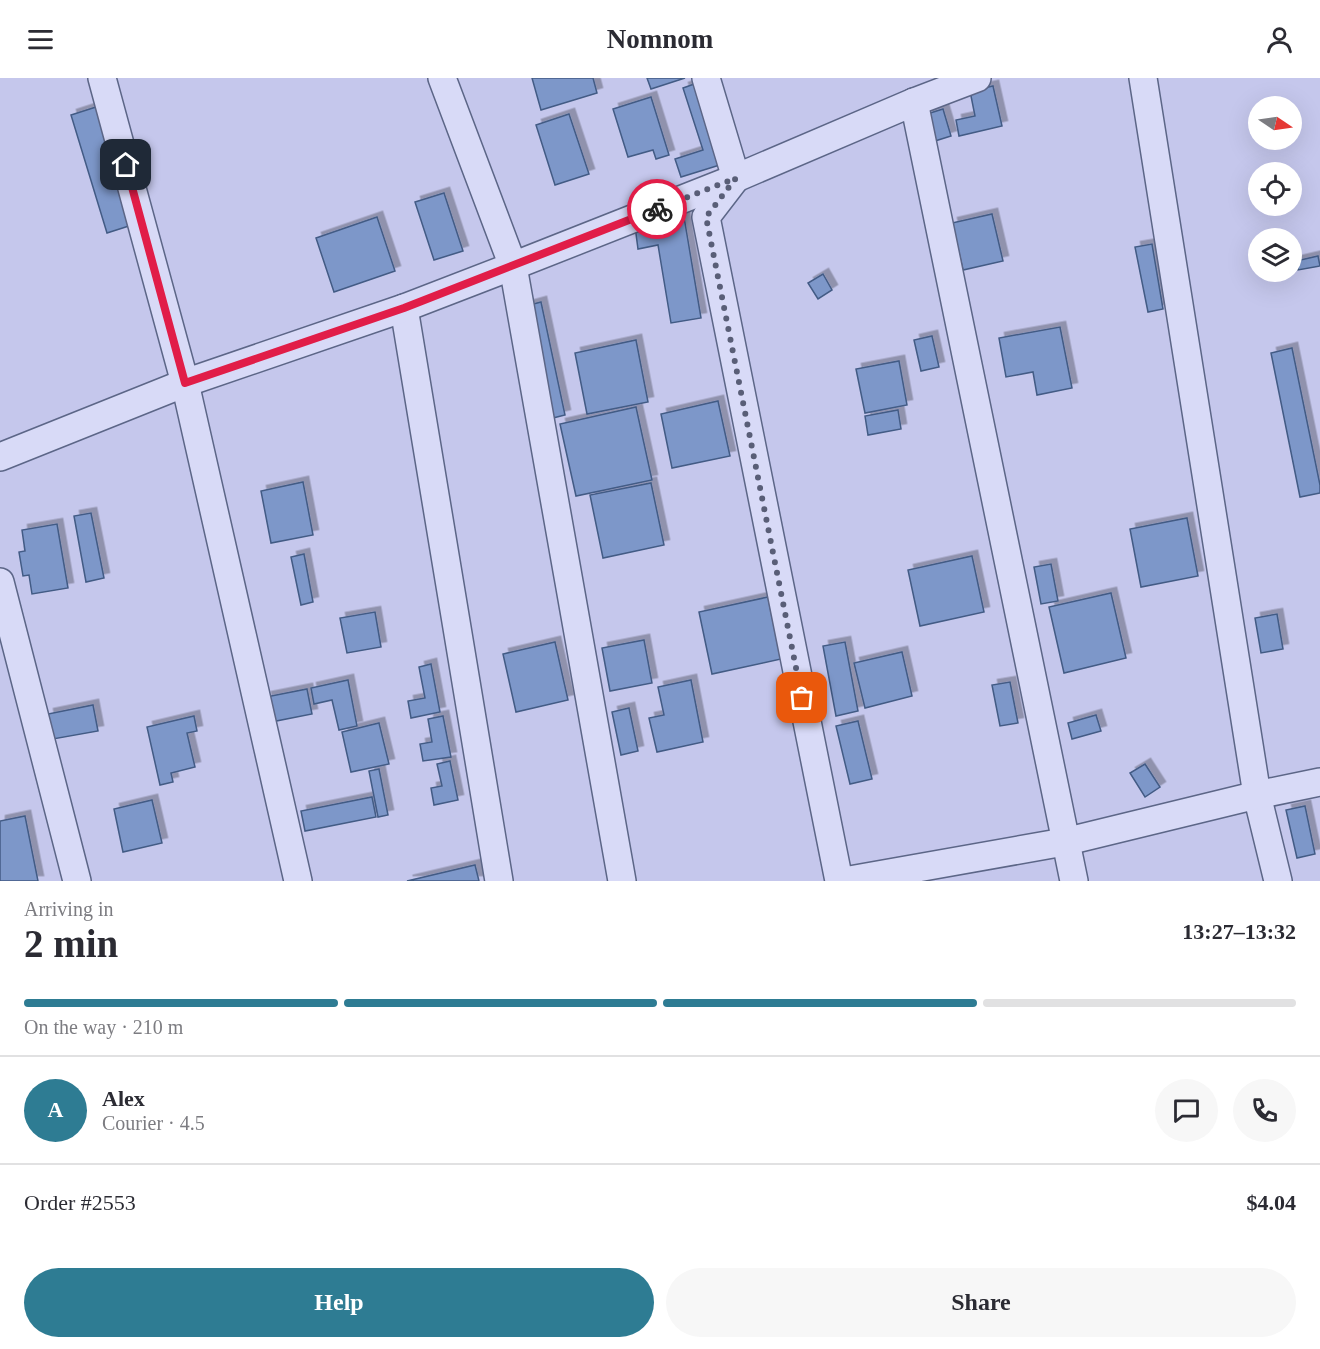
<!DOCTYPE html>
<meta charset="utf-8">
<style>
body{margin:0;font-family:"Times New Roman",serif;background:#f7f7f7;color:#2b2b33;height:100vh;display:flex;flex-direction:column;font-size:22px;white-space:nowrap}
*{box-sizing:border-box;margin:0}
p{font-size:20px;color:#7c7c81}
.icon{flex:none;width:33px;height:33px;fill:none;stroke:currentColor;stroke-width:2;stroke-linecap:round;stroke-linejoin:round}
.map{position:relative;height:803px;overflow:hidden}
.side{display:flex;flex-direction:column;background:#fff;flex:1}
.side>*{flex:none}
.needle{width:39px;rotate:103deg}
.fabs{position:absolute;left:1248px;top:18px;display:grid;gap:12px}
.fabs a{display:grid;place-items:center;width:54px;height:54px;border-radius:50%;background:#fff;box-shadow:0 6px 24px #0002;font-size:30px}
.pin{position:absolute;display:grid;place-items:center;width:51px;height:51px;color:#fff;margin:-26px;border-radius:12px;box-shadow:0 3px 9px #0006}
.courier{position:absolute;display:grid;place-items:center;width:60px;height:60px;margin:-30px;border:4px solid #e11d48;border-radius:50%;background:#fff;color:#222;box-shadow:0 2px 8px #0007}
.summary em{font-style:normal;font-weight:700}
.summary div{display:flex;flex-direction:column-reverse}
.summary{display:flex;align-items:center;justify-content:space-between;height:102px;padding:0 24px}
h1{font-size:39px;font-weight:700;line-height:45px}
.bar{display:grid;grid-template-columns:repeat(4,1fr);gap:9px 6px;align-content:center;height:72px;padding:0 24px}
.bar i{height:8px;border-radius:4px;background:#e1e1e2}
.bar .selected{background:#2e7c93}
.bar p{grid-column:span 4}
.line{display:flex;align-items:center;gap:15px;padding:0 24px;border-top:2px solid #e1e1e2}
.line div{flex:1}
.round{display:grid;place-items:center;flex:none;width:63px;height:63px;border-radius:32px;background:#f7f7f7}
.primary-button{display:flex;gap:12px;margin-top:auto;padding:12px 24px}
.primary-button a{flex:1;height:69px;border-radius:36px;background:#2e7c93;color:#fff;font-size:24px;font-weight:700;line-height:69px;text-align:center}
.primary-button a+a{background:#f7f7f7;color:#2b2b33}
header{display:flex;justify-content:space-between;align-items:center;height:78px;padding:0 24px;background:#fff;font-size:27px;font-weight:700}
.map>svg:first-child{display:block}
.building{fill:#7d97c9;stroke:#435b85;stroke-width:1.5;filter:url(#shadow)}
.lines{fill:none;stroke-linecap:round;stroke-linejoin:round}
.minor-casing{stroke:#5c6687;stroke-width:30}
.minor{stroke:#d8daf7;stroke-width:27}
.done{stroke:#595e77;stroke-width:6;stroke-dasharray:0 10.8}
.route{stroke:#e11d48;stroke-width:8}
</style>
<header><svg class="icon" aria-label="menu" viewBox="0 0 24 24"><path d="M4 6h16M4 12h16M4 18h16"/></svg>Nomnom<svg class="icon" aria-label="person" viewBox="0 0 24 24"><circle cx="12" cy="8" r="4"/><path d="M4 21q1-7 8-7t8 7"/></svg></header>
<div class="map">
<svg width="1320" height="803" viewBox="0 0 1320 803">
<defs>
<filter id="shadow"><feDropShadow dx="5.5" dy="-5.5" stdDeviation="0" flood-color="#0004"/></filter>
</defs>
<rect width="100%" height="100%" fill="#c5c7ec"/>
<g class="building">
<path d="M 532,0 L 593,0 L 597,15 L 541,32 Z"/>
<path d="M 647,0 L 685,0 L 651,11 Z"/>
<path d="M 697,5 L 723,86 L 681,99 L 675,81 L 703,72 L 683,10 Z"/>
<path d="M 993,8 L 1002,48 L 959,58 L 956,42 L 975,38 L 970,13 Z"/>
<path d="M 651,19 L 669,77 L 656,81 L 653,72 L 628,79 L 613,31 Z"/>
<path d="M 96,29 L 132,147 L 107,155 L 71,37 Z"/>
<path d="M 943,31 L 951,58 L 935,63 L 927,36 Z"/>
<path d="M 569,36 L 589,96 L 555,107 L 536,47 Z"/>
<path d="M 444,115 L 463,173 L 434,182 L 415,124 Z"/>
<path d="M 992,136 L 1003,183 L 963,192 L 952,145 Z"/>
<path d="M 377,139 L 395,193 L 334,214 L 316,160 Z"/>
<path d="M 684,139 L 701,240 L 671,245 L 658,167 L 638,171 L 635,148 Z"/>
<path d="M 1152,166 L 1163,231 L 1148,234 L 1135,169 Z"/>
<path d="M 1318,178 L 1320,188 L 1298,192 L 1296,183 Z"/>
<path d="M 1265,194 L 1287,194 L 1288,196 L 1266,200 Z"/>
<path d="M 823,196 L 832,212 L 818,221 L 808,205 Z"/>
<path d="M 541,224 L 565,337 L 549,341 L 526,228 Z"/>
<path d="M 1060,249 L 1072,310 L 1037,317 L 1033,294 L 1006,299 L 999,260 Z"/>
<path d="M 932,258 L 939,289 L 921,293 L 914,262 Z"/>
<path d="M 636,262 L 648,324 L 587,336 L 575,275 Z"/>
<path d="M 1292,270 L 1320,407 L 1320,415 L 1300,419 L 1271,275 Z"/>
<path d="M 899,283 L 907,327 L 865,335 L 856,291 Z"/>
<path d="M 718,323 L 730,378 L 672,390 L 661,336 Z"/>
<path d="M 636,329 L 652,402 L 576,418 L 560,346 Z"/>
<path d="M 898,332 L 901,351 L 868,357 L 865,338 Z"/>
<path d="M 303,404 L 313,457 L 271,465 L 261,413 Z"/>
<path d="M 651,405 L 664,467 L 603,480 L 590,417 Z"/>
<path d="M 91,435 L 104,500 L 86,504 L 74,438 Z"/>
<path d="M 1187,440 L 1198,498 L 1141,509 L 1130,451 Z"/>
<path d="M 57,446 L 68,510 L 32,516 L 29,497 L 23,498 L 19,474 L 25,473 L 22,452 Z"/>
<path d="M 304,476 L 313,524 L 301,527 L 291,479 Z"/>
<path d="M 972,478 L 984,534 L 920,548 L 908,492 Z"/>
<path d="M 1051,486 L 1058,523 L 1041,526 L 1034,489 Z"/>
<path d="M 1111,515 L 1126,580 L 1064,595 L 1049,529 Z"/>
<path d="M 768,519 L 781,581 L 712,596 L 699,534 Z"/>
<path d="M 375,534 L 381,569 L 347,575 L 340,540 Z"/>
<path d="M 1277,536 L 1283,571 L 1261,575 L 1255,540 Z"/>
<path d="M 644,562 L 652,605 L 610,613 L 602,570 Z"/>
<path d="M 555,564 L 568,622 L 516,634 L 503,576 Z"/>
<path d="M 845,564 L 858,633 L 836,638 L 823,568 Z"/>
<path d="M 902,574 L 912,618 L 865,630 L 854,585 Z"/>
<path d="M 431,586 L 440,634 L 411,640 L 408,623 L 425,620 L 419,589 Z"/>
<path d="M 348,602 L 357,648 L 339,652 L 332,622 L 314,626 L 311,610 Z"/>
<path d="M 691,602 L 703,664 L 657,674 L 649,640 L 664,637 L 658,609 Z"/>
<path d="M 1010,604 L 1018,645 L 1000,648 L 992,607 Z"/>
<path d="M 307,611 L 312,636 L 271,644 L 266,619 Z"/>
<path d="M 93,627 L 98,653 L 53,661 L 48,636 Z"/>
<path d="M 629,630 L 638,673 L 621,677 L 612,634 Z"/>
<path d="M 1096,637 L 1101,653 L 1072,661 L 1068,645 Z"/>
<path d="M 194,638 L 197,653 L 187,655 L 195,689 L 171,695 L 173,704 L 160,707 L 147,649 Z"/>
<path d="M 443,638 L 451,679 L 423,683 L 420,666 L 432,664 L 428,641 Z"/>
<path d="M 858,643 L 872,701 L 850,706 L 836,648 Z"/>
<path d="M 379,645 L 389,686 L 351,694 L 342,654 Z"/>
<path d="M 450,683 L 458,722 L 434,727 L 431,710 L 442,708 L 437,686 Z"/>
<path d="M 1145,686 L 1160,709 L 1145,719 L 1130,695 Z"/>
<path d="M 379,691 L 388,737 L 378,739 L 369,693 Z"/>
<path d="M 372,719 L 376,739 L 305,753 L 301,733 Z"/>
<path d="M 152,722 L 162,765 L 123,774 L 114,731 Z"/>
<path d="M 1305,728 L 1315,776 L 1297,780 L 1286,732 Z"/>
<path d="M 25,738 L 38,803 L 0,803 L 0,743 Z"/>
<path d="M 475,787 L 479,803 L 407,803 Z"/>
</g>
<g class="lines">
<defs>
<g id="minor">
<path d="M 102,0 L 185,305 L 298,803"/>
<path d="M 442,0 L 513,188 L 622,803"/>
<path d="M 706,0 L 736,100 L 706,139 L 839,803"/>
<path d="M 1143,0 L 1257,717 L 1278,803"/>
<path d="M 914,24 L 1074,803"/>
<path d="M 404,230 L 499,803"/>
<path d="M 0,379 L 185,305 L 404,230 L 513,188 L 736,100 L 914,24 L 977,0"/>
<path d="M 0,504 L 77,803"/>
<path d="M 844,803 L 1064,764 L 1257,717 L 1320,704"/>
</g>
</defs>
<use href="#minor" class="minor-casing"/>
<use href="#minor" class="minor"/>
</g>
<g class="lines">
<path class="done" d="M 657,131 L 736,100 L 706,139 L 802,620"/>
<path class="route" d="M 126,87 L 185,305 L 404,230 L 657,131"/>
</g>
</svg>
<div class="fabs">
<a><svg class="needle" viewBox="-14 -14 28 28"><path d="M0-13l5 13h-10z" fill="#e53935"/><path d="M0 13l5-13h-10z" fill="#7c7c81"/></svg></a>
<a><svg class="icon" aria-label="locate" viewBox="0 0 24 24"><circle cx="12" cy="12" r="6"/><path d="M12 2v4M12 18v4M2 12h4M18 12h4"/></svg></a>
<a><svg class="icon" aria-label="layers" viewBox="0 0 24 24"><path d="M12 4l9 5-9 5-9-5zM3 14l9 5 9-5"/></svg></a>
</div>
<div class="pin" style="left:802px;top:620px;background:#ea580c"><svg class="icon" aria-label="bag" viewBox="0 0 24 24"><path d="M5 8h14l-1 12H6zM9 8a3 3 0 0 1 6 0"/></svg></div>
<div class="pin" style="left:126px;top:87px;background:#1f2937"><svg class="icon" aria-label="home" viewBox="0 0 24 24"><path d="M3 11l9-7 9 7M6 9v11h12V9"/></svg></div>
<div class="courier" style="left:657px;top:131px"><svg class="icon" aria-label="bike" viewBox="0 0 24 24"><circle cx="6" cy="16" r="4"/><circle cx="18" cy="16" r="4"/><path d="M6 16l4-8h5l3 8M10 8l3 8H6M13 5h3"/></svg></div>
</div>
<section class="side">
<div class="summary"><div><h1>2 min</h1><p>Arriving in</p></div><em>13:27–13:32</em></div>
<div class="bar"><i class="selected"></i><i class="selected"></i><i class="selected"></i><i></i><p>On the way · 210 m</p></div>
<div class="line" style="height:108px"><b class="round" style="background:#2e7c93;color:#fff">A</b><div><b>Alex</b><p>Courier · 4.5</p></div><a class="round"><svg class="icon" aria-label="chat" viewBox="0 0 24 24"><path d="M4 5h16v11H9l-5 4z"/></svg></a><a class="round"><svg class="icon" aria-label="phone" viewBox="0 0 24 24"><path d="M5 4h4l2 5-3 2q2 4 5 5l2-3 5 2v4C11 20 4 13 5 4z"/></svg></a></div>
<div class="line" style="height:78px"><div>Order #2553</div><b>$4.04</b></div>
<div class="primary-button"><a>Help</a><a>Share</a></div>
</section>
